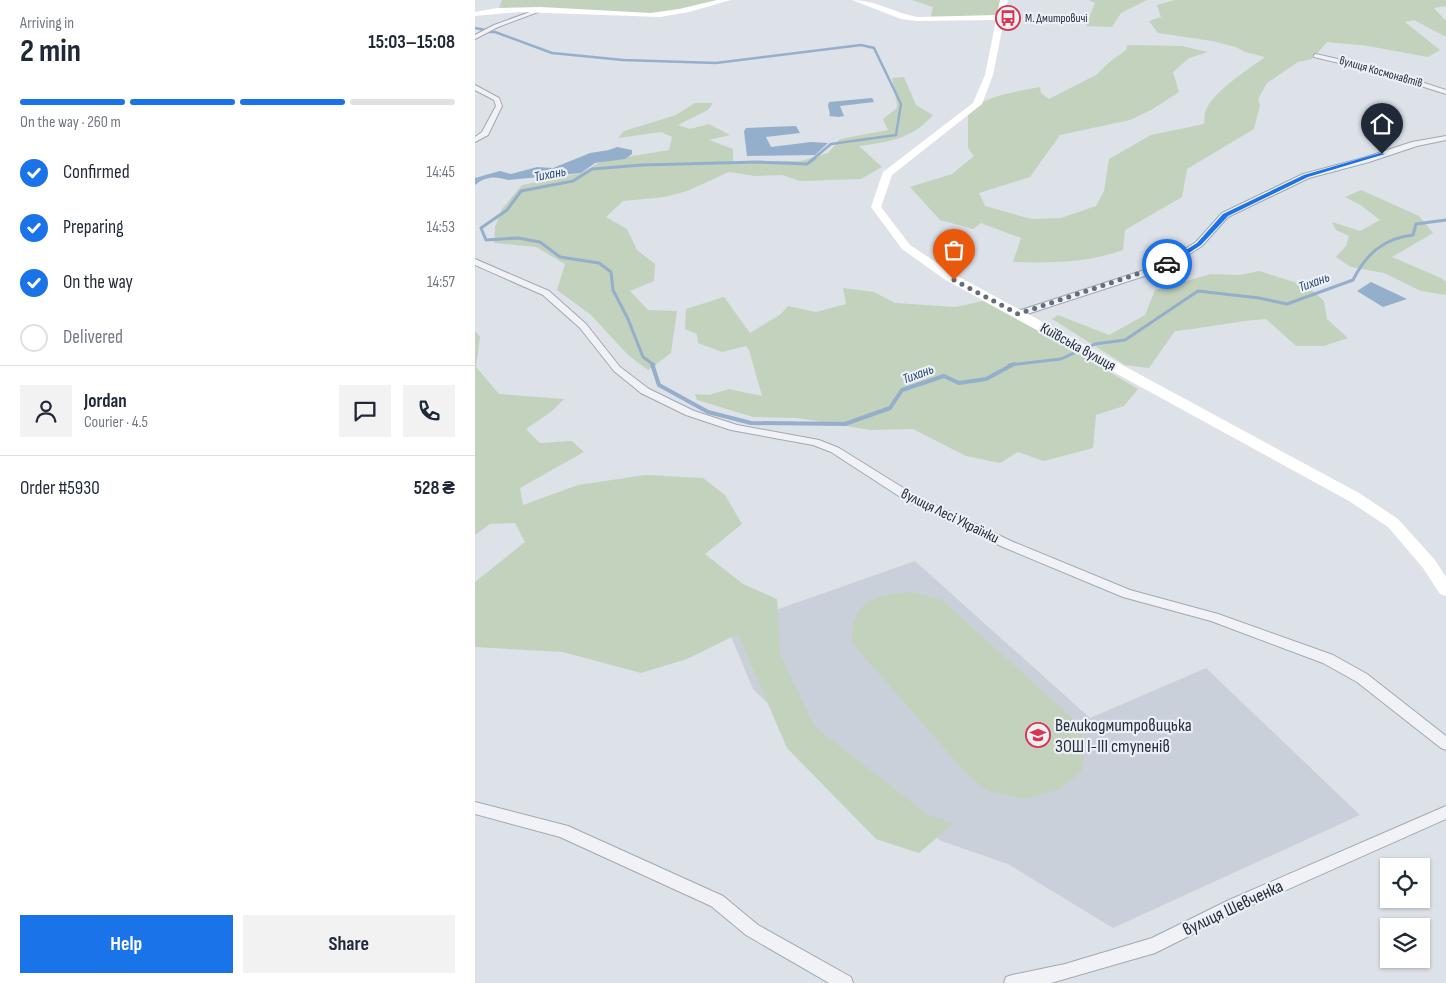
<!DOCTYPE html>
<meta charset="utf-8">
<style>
body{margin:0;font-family:"Sofia Sans Condensed",sans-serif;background:#f2f2f3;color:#1f2937;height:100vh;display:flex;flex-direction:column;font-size:19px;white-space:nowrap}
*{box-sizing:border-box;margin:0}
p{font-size:16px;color:#747a83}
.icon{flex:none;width:28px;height:28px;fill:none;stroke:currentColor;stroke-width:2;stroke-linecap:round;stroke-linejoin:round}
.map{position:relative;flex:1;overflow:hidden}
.panel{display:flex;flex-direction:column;background:#fff;width:475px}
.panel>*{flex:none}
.tools{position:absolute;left:905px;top:858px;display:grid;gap:10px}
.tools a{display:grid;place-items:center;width:50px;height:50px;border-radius:0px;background:#fff;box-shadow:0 1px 4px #0004;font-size:25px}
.pin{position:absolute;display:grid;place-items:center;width:42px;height:42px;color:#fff;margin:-51px -21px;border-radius:50% 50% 50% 0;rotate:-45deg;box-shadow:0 0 5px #0007}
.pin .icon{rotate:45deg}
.courier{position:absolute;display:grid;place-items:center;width:50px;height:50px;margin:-25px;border:4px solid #1a73e8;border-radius:50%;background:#fff;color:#222;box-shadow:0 1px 6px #0007}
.summary em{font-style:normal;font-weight:700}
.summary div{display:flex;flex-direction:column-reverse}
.summary{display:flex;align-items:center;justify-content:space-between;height:85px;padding:0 20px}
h1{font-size:32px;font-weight:700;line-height:38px}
.bar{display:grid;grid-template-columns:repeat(4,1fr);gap:8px 5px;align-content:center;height:60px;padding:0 20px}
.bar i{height:6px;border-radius:4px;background:#e0e1e3}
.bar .current{background:#1a73e8}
.bar p{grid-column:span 4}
.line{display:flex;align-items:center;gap:12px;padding:0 20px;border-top:1px solid #e0e1e3}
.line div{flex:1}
.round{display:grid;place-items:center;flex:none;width:52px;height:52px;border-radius:0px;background:#f2f2f3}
ol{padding:0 20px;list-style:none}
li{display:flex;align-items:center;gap:15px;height:55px}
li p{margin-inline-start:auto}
li .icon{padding:5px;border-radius:50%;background:#1a73e8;color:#fff;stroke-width:4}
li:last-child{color:#747a83}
li i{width:28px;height:28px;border:2px solid #e0e1e3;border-radius:50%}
.cta{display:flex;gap:10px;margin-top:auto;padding:10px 20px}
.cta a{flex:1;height:58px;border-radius:0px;background:#1a73e8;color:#fff;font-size:20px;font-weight:700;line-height:58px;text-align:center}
.cta a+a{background:#f2f2f3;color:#1f2937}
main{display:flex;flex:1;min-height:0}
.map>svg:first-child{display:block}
.built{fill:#cad0da}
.green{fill:#c3d2bd}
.water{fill:#94afcb}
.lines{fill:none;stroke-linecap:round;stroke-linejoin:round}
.stream-far2{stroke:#94afcb;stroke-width:2.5}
.stream-far1{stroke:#94afcb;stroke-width:3}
.stream{stroke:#94afcb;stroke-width:4}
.street-casing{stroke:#a2a8b2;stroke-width:2}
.street{fill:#f0f2f6;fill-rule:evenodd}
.secondary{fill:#fff;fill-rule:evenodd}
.route{fill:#1a73e8}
.done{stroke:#656d7a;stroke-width:5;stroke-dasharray:0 9}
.labels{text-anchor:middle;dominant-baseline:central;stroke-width:4.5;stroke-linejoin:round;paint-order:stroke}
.far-poi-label{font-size:12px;fill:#252f3f;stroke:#ecf0f5;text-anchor:start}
.far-street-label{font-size:12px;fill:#252f3f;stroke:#ecf0f5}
.far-water-label{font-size:14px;font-style:italic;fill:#2c4e76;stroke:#ecf0f5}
.street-label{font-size:15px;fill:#252f3f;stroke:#ecf0f5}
.near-poi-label{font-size:18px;fill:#252f3f;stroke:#ecf0f5;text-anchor:start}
.near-street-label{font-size:18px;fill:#252f3f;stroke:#ecf0f5}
</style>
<main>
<section class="panel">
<div class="summary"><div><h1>2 min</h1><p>Arriving in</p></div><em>15:03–15:08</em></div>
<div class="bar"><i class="current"></i><i class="current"></i><i class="current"></i><i></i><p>On the way · 260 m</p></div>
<ol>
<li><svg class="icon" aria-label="check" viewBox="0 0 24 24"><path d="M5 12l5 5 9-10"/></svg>Confirmed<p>14:45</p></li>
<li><svg class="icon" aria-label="check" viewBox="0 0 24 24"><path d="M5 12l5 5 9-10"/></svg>Preparing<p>14:53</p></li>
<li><svg class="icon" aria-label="check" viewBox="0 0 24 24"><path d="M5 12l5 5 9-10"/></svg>On the way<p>14:57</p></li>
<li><i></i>Delivered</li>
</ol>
<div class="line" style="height:90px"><a class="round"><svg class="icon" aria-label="person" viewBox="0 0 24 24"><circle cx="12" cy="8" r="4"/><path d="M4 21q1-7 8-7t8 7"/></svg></a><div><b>Jordan</b><p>Courier · 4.5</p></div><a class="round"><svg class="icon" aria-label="chat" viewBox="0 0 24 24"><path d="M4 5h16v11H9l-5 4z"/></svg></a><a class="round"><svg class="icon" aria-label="phone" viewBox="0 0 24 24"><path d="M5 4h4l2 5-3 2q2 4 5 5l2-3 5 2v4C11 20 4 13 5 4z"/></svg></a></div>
<div class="line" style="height:65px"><div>Order #5930</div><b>528 ₴</b></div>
<div class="cta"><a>Help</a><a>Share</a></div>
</section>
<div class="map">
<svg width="971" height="983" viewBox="0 0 971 983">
<rect width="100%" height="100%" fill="#dde1e8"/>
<path class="built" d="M 440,561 L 615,718 L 731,668 L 885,815 L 638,928 L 533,864 L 466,841 L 343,753 L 278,689 L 252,627 Z"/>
<g class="green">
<path d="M 27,0 L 252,0 L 179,15 L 24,8 Z"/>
<path d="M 437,0 L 529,0 L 526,17 L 455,19 L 458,7 Z"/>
<path d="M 614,0 L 672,0 L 646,13 L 637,27 L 611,26 L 620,3 Z"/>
<path d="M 700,0 L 971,0 L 971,6 L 959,8 L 971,21 L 971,37 L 939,20 L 930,22 L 965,50 L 953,57 L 893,46 L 852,42 L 837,59 L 823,62 L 792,83 L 783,99 L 785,105 L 779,129 L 712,169 L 707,197 L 650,230 L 648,250 C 612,263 576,263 538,262 L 546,238 L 506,223 L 498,229 L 465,220 L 435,187 L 477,174 L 499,156 L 493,148 L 493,112 C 512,95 540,92 565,87 L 566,93 L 574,99 L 621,75 L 637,60 L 651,50 L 652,45 L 707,46 L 733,52 L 714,58 L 698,72 L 704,92 L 676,110 L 655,120 L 585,135 L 555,177 L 504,193 L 510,206 L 556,219 L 586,218 L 621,206 L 629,191 L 634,159 L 676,135 L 729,124 C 730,121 729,116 730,113 C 735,93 774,69 790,57 L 770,52 L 761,47 L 737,41 L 683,33 L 674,21 L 686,17 L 682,5 Z"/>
<path d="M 429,77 L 441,105 L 458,115 C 437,139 414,142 384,146 L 407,167 L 386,179 L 325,181 L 307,175 L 280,176 L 254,172 L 212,191 L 190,197 L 148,201 L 131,217 L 152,229 L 162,250 L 180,264 L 179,281 L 155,291 L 173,310 L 202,311 L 196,353 L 173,370 L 153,355 L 116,315 L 82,290 L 90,264 L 61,247 L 19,243 L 20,227 L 27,209 L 47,185 L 106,173 L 127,161 L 194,150 L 197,137 L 186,132 L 143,138 L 149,131 L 201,115 L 220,103 L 238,103 L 233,110 L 203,125 L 215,129 L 234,124 L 255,135 L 234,140 L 258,149 L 258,161 L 326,161 L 353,153 L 365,139 L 413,130 L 408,119 L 422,108 L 422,104 L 417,78 Z"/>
<path d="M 886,190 L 944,216 L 958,233 L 917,257 L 966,278 L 971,282 L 971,295 L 946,291 L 909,273 L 876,267 L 861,257 L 871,246 L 874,236 L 861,230 L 857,222 L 885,231 L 905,220 L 887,206 L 870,197 Z"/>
<path d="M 784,271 L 832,286 L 849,301 L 852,319 L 873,338 L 849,346 L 821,346 L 791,319 C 760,321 730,328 700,331 L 674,368 L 650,365 L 577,319 L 583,315 L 634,335 L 670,315 L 680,290 L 736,274 L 765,275 Z"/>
<path d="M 368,288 L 399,292 L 420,303 L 481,307 L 508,301 L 591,346 L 663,389 L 649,406 L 621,415 L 618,448 L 569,461 L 543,452 L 525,463 L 491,456 L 438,429 L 395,430 L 323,418 L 278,417 L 222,400 L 220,394 L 234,395 L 254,389 L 287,396 L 274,350 L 271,346 L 247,352 L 223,343 L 222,334 L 210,329 L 211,309 L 249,297 L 275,333 L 306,314 L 313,306 L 341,312 L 371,304 Z"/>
<path d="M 0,331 L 5,337 L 1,367 L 24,394 L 89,399 L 77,411 L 51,429 L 65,443 L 97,441 L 109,452 L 45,488 L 48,505 L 103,485 L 170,475 L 228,478 L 250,495 L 267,524 L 230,554 L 268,584 L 302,599 L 305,654 L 340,727 L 453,815 L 479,823 L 444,853 L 401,839 L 312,748 L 263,634 L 212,659 L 166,673 L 88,652 L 0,647 L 0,582 L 50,542 L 40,523 L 15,524 L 0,535 Z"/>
<path d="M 437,592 L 467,600 L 605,725 L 610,749 L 606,772 L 586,789 L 550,799 L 512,791 L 490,772 L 377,643 C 376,599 400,595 437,592 Z"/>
</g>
<g class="water">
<path d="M 397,98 L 399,102 L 365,106 L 369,116 L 364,117 L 354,116 L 355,114 L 353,106 L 354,102 Z"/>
<path d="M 321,126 L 325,133 L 291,137 L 296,147 L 336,142 L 353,143 L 340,155 L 272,156 L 269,131 L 271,128 Z"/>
<path d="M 142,147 L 157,150 L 157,154 L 150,159 L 120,163 L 106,173 L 33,180 C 20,176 11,176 0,185 L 0,178 L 25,171 L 36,174 L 62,167 L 78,168 L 115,153 L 134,150 Z"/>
<path d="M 896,282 L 932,299 L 908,307 L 882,291 Z"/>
</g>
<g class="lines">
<g class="stream-far2">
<path d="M 0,28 L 10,30"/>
<path d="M 14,32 L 20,32 L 77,53 L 148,60 L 241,63 L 386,45 L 399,48 L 426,104 L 421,135 L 356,144 L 338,159"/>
</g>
<g class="stream-far1">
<path d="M 612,348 L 620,344 L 650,340 L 723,291 L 784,298 L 812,304 L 878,280 C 891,254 909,238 938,235 L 941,224 L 971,220"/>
<path d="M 179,365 L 168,357 L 153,319 L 138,290 L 136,272 L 124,263 L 85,257 L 65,242 L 43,238 L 11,240 L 6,228 L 32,210 L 46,191 L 98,181 L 117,169 L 167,165 L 283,162 L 332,164 L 340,158"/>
<path d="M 534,365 L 586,359 L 603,351"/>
</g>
<path class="stream" d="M 177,364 L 184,385 L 233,412 L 276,423 L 370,424 L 415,408 L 427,390 L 469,376 L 484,383 L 511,379 L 539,364"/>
<defs>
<g id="street">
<path d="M 66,8 L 71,9 L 23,27 L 0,39 L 0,35 L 19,25 Z"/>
<path d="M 841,54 L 906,69 L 971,90 L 971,94 L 902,72 L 839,57 L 839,55 Z"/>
<path d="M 0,85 L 24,98 L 27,106 L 13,135 L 0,142 L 0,137 L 7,132 L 21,106 L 19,100 L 0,90 Z"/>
<path d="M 971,136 L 971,140 L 942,146 L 894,162 L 834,178 L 753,217 L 727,246 L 691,269 L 546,316 L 543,317 L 538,314 L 540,312 L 685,265 L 721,242 L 747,213 L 828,174 L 888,158 L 937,142 Z"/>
<path d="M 0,259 L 74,291 L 111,324 L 145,367 L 174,389 L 219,411 L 262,425 L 344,440 L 364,448 L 438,494 L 536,541 L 655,590 L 743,614 L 858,655 L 892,674 L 971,736 L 971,750 L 966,748 L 882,682 L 848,663 L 736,621 L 648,597 L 528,547 L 430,500 L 356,452 L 338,445 L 256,430 L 211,415 L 166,393 L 139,371 L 105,328 L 68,295 L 0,265 Z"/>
<path d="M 0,802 L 93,826 L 248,896 L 283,925 L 376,977 L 378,983 L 354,983 L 271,935 L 236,906 L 85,837 L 0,814 Z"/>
<path d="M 971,806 L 971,819 L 766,910 L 680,953 L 576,983 L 529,983 L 531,977 L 537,975 L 590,964 L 677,938 L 754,900 Z"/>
</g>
</defs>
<use href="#street" class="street-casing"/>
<use href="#street" class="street"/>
<g class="secondary">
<path d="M 242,0 L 256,0 L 214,12 L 185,17 L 44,12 L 0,16 L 0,12 L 22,8 L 66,7 L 176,13 L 204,9 Z"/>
<path d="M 377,0 C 400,0 420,13 442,17 L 522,15 L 525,0 L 533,0 L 518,75 L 507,104 L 417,175 L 406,207 L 435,245 L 477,273 L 884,493 L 923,519 L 960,560 L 971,577 L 971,596 L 965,594 L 948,568 L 913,527 L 874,501 L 469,279 L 427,249 L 396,207 L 408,172 L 498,103 L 510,75 L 521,20 L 442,21 L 426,19 Z"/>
</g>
</g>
<path class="route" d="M 905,153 L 910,154 L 833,177 L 753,216 L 726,245 L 694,266 L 689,264 L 722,243 L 748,214 L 829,175 Z"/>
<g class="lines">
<path class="done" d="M 479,280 L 543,314 L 692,264"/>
</g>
<defs>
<symbol id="bus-ring" viewBox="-11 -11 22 22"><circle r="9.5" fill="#ecf0f5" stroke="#d83650" stroke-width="1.5"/><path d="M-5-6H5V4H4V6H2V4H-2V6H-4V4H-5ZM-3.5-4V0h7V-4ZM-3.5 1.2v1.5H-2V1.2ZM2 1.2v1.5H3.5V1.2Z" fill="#d83650"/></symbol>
<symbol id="school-ring" viewBox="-11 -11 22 22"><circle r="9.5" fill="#ecf0f5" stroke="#d83650" stroke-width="1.5"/><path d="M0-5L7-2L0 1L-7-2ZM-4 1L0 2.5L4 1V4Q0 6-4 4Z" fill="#d83650"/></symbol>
</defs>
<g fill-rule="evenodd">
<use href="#bus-ring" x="519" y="4" width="28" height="28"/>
<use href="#school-ring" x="549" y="721" width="28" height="28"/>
</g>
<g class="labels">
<g class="far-poi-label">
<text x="550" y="18">М. Дмитровичі</text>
</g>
<g class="far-street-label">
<text transform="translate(906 72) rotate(16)">вулиця Космонавтів</text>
</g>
<g class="far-water-label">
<text transform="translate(75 174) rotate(-11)">Тихань</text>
<text transform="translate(839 282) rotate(-20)">Тихань</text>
<text transform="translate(443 374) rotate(-20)">Тихань</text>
</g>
<g class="street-label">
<text transform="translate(603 347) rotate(29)">Київська вулиця</text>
<text transform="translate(475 516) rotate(26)">вулиця Лесі Українки</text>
</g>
<g class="near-poi-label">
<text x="580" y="725">Великодмитровицька<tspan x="580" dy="21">ЗОШ І-ІІІ ступенів</tspan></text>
</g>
<g class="near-street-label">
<text transform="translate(758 908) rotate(-25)">вулиця Шевченка</text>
</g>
</g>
</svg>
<div class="tools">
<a><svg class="icon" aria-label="locate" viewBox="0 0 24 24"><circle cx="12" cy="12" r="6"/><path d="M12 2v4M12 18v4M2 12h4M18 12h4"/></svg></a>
<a><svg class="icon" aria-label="layers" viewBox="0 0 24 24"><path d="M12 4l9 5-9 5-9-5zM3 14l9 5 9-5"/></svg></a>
</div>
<div class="pin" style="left:479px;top:280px;background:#ea580c"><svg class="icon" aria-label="bag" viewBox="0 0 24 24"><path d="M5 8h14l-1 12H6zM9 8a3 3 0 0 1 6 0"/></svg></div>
<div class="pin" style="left:907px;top:154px;background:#1f2937"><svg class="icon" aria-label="home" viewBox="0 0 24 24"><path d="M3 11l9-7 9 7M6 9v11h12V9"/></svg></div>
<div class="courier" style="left:692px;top:264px"><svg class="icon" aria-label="car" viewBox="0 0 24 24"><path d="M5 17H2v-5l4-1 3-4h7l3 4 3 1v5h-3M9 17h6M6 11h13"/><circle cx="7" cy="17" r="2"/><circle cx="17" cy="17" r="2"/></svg></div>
</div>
</main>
